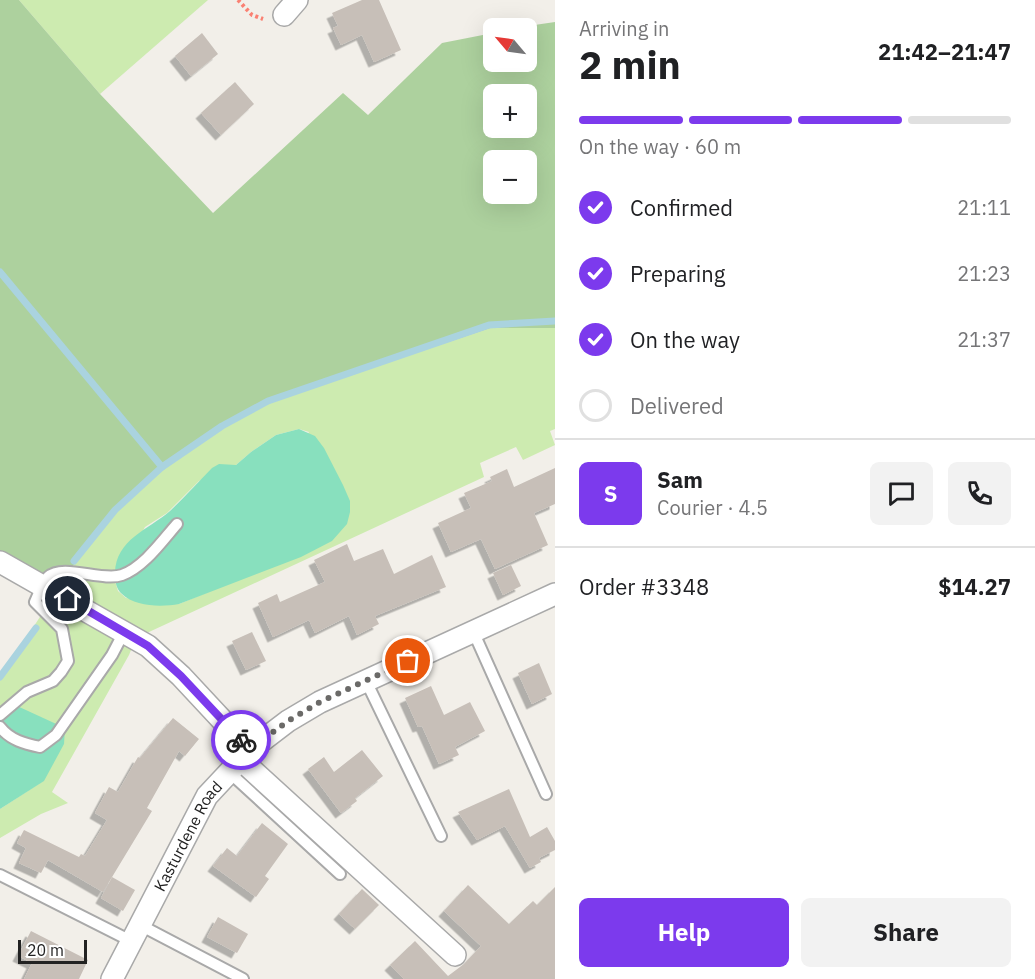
<!DOCTYPE html>
<meta charset="utf-8">
<style>
body{margin:0;font-family:"IBM Plex Sans",sans-serif;background:#f2f2f2;color:#202124;height:100vh;display:flex;flex-direction:column;font-size:22px;white-space:nowrap}
*{box-sizing:border-box;margin:0}
p{font-size:20px;color:#757577}
.icon{flex:none;width:33px;height:33px;fill:none;stroke:currentColor;stroke-width:2;stroke-linecap:round;stroke-linejoin:round}
.map{position:relative;flex:1;overflow:hidden}
.side{display:flex;flex-direction:column;background:#fff;width:480px}
.side>*{flex:none}
.needle{width:39px;rotate:299deg}
.controls{position:absolute;left:483px;top:18px;display:grid;gap:12px}
.controls a{display:grid;place-items:center;width:54px;height:54px;border-radius:9px;background:#fff;box-shadow:0 6px 24px #0002;font-size:30px}
.scale{position:absolute;left:18px;bottom:15px;width:69px;box-sizing:border-box;padding-left:6px;border:3px solid #222;border-top:0;font-size:16px;line-height:21px;white-space:nowrap;color:#222;-webkit-text-stroke:4px #fff;paint-order:stroke}
.pin{position:absolute;display:grid;place-items:center;width:51px;height:51px;color:#fff;margin:-26px;border:3px solid #fff;border-radius:50%;box-shadow:0 2px 6px #0007}
.courier{position:absolute;display:grid;place-items:center;width:60px;height:60px;margin:-30px;border:4px solid #7c3aed;border-radius:50%;background:#fff;color:#222;box-shadow:0 2px 8px #0007}
.overview em{font-style:normal;font-weight:700}
.overview div{display:flex;flex-direction:column-reverse}
.overview{display:flex;align-items:center;justify-content:space-between;height:102px;padding:0 24px}
h1{font-size:39px;font-weight:700;line-height:45px}
.bar{display:grid;grid-template-columns:repeat(4,1fr);gap:9px 6px;align-content:center;height:72px;padding:0 24px}
.bar i{height:8px;border-radius:4px;background:#e0e0e0}
.bar .current{background:#7c3aed}
.bar p{grid-column:span 4}
.line{display:flex;align-items:center;gap:15px;padding:0 24px;border-top:2px solid #e0e0e0}
.line div{flex:1}
.round{display:grid;place-items:center;flex:none;width:63px;height:63px;border-radius:9px;background:#f2f2f2}
ol{padding:0 24px;list-style:none}
li{display:flex;align-items:center;gap:18px;height:66px}
li p{margin-inline-start:auto}
li .icon{padding:6px;border-radius:50%;background:#7c3aed;color:#fff;stroke-width:4}
li:last-child{color:#757577}
li i{width:33px;height:33px;border:3px solid #e0e0e0;border-radius:50%}
.action{display:flex;gap:12px;margin-top:auto;padding:12px 24px}
.action a{flex:1;height:69px;border-radius:9px;background:#7c3aed;color:#fff;font-size:24px;font-weight:700;line-height:69px;text-align:center}
.action a+a{background:#f2f2f2;color:#202124}
main{display:flex;flex:1;min-height:0}
.map>svg:first-child{display:block}
.grass{fill:#cdebb0;fill-rule:evenodd}
.forest{fill:#add19e;fill-rule:evenodd}
.pitch{fill:#88e0be}
.lines{fill:none;stroke-linecap:round;stroke-linejoin:round}
.stream{stroke:#aad3df;stroke-width:7}
.building{fill:#c7bfb8;filter:url(#shadow)}
.lane-casing{stroke:#a9a9a9;stroke-width:14}
.street-casing{stroke:#a9a9a9;stroke-width:24}
.path{stroke:#fa8072;stroke-width:4;stroke-dasharray:3 3;stroke-linecap:butt}
.lane{stroke:#fff;stroke-width:10}
.street{stroke:#fff;stroke-width:21}
.done{stroke:#6b6a68;stroke-width:6;stroke-dasharray:0 10.8}
.route{stroke:#7c3aed;stroke-width:8}
.labels{text-anchor:middle;dominant-baseline:central;stroke-width:6;stroke-linejoin:round;paint-order:stroke}
.street-label{font-size:16px;fill:#222;stroke:#fff}
</style>
<main>
<div class="map">
<svg width="555" height="979" viewBox="0 0 555 979">
<defs>
<filter id="shadow"><feDropShadow dx="-5.5" dy="5.5" stdDeviation="0" flood-color="#0004"/></filter>
</defs>
<rect width="100%" height="100%" fill="#f2efe9"/>
<g class="grass">
<path d="M 19,0 L 208,0 L 100,94 Z"/>
<path d="M 491,328 L 555,328 L 555,429 L 550,431 L 555,445 L 523,460 L 516,447 L 480,463 L 484,477 L 136,638 L 129,655 L 52,792 L 68,803 L 41,814 L 0,838 L 0,809 L 43,781 L 0,714 L 0,673 L 36,623 L 75,563 L 116,511 L 164,468 L 222,429 L 269,402 ZM 299,429 L 309,432 L 213,590 L 179,604 L 126,598 L 118,591 L 115,581 L 145,527 L 167,513 L 199,481 L 236,465 L 251,452 L 276,435 Z"/>
</g>
<path class="forest" d="M 0,0 L 19,0 L 100,94 L 213,213 L 343,93 L 368,115 L 442,43 L 493,33 L 494,62 L 526,62 L 526,28 L 514,28 L 555,22 L 555,328 L 491,328 L 269,402 L 222,429 L 164,468 L 116,511 L 75,563 L 55,592 L 0,559 ZM 494,94 L 526,94 L 526,128 L 494,128 ZM 494,160 L 526,160 L 526,194 L 494,194 Z"/>
<g class="pitch">
<path d="M 299,429 L 315,436 L 324,448 L 343,485 L 350,501 L 350,512 L 347,524 L 332,541 L 301,557 L 179,604 C 162,607 135,607 122,594 C 116,589 115,581 115,573 C 116,539 148,530 170,511 C 185,497 198,482 212,468 L 219,464 L 236,465 L 251,452 L 276,435 Z"/>
<path d="M 15,705 L 65,728 L 64,744 L 44,781 L 0,809 L 0,714 Z"/>
</g>
<g class="lines">
<g class="stream">
<path d="M 0,272 L 162,467"/>
<path d="M 74,561 L 115,510 L 162,467 L 222,426 L 268,401 L 489,325 L 555,321"/>
<path d="M 0,677 L 36,628"/>
</g>
</g>
<g class="building">
<path d="M 362,0 L 379,0 L 401,50 L 374,62 L 362,35 L 341,45 L 333,28 L 338,26 L 332,13 Z"/>
<path d="M 202,33 L 218,54 L 191,76 L 175,56 Z"/>
<path d="M 235,82 L 254,104 L 221,135 L 201,113 Z"/>
<path d="M 555,468 L 555,504 L 534,513 L 548,545 L 495,569 L 481,539 L 451,552 L 438,523 L 471,508 L 464,493 L 492,481 L 490,477 L 507,469 L 514,487 Z"/>
<path d="M 347,544 L 354,561 L 383,549 L 394,574 L 432,555 L 446,587 L 375,616 L 379,624 L 357,635 L 349,616 L 315,633 L 309,620 L 273,637 L 258,603 L 277,594 L 280,602 L 325,582 L 314,560 Z"/>
<path d="M 511,565 L 521,586 L 503,595 L 493,573 Z"/>
<path d="M 252,632 L 266,661 L 246,670 L 232,641 Z"/>
<path d="M 539,663 L 552,694 L 532,704 L 518,673 Z"/>
<path d="M 431,686 L 444,715 L 470,702 L 485,731 L 455,747 L 459,755 L 439,764 L 422,726 L 418,727 L 405,698 Z"/>
<path d="M 173,718 L 199,739 L 185,756 L 179,751 L 147,808 L 152,811 L 103,892 L 48,860 L 41,873 L 19,863 L 26,848 L 17,843 L 24,830 L 79,857 L 81,854 L 85,856 L 107,820 L 95,813 L 109,787 L 118,792 L 138,757 L 140,758 Z"/>
<path d="M 362,750 L 383,776 L 355,798 L 357,801 L 341,813 L 308,769 L 324,757 L 334,772 Z"/>
<path d="M 509,789 L 530,837 L 547,827 L 555,841 L 555,850 L 539,858 L 541,862 L 530,868 L 505,826 L 477,840 L 458,812 Z"/>
<path d="M 262,823 L 288,844 L 265,876 L 269,879 L 256,897 L 213,866 L 227,848 L 237,856 Z"/>
<path d="M 112,877 L 135,890 L 123,911 L 101,898 Z"/>
<path d="M 468,885 L 509,924 L 533,901 L 537,905 L 555,887 L 555,979 L 404,979 L 390,965 L 415,941 L 448,976 L 464,964 L 481,946 L 444,911 Z"/>
<path d="M 362,889 L 379,905 L 355,929 L 339,914 Z"/>
<path d="M 218,917 L 248,934 L 237,953 L 207,937 Z"/>
<path d="M 31,931 L 88,960 L 79,979 L 24,979 L 32,963 L 18,956 Z"/>
</g>
<g class="lines">
<defs>
<g id="lane">
<path d="M 473,631 L 546,794"/>
<path d="M 366,681 L 441,836"/>
<path d="M 0,715 L 27,692 L 53,681 L 61,672 L 68,661 L 62,629 L 35,602 C 39,594 42,583 48,577 C 63,563 102,582 122,575 C 144,567 162,541 177,524"/>
<path d="M 0,727 C 10,740 25,744 40,747 L 56,735 L 112,655 L 124,632"/>
<path d="M 229,772 L 340,874"/>
<path d="M 0,875 L 131,941"/>
<path d="M 140,925 L 243,979"/>
</g>
<g id="street">
<path d="M 284,15 L 297,0"/>
<path d="M 0,562 L 148,646 L 181,676 L 250,750"/>
<path d="M 240,759 L 455,955"/>
<path id="s1" d="M 112,979 L 207,796 L 250,750 L 288,721 L 320,702 L 555,594"/>
</g>
</defs>
<use href="#lane" class="lane-casing"/>
<use href="#street" class="street-casing"/>
<path class="path" d="M 238,0 L 252,15 L 263,19"/>
<use href="#lane" class="lane"/>
<use href="#street" class="street"/>
</g>
<g class="lines">
<path class="done" d="M 241,740 L 249,750 L 288,721 L 320,702 L 408,661"/>
<path class="route" d="M 68,599 L 148,646 L 181,676 L 241,740"/>
</g>
<g class="labels">
<g class="street-label">
<text stroke="none"><textPath href="#s1" startOffset="162">Kasturdene Road</textPath></text>
</g>
</g>
</svg>
<div class="controls">
<a><svg class="needle" viewBox="-14 -14 28 28"><path d="M0-13l5 13h-10z" fill="#e53935"/><path d="M0 13l5-13h-10z" fill="#757577"/></svg></a>
<a>+</a>
<a>−</a>
</div>
<div class="scale">20 m</div>
<div class="pin" style="left:408px;top:661px;background:#ea580c"><svg class="icon" aria-label="bag" viewBox="0 0 24 24"><path d="M5 8h14l-1 12H6zM9 8a3 3 0 0 1 6 0"/></svg></div>
<div class="pin" style="left:68px;top:599px;background:#1f2937"><svg class="icon" aria-label="home" viewBox="0 0 24 24"><path d="M3 11l9-7 9 7M6 9v11h12V9"/></svg></div>
<div class="courier" style="left:241px;top:740px"><svg class="icon" aria-label="bike" viewBox="0 0 24 24"><circle cx="6" cy="16" r="4"/><circle cx="18" cy="16" r="4"/><path d="M6 16l4-8h5l3 8M10 8l3 8H6M13 5h3"/></svg></div>
</div>
<section class="side">
<div class="overview"><div><h1>2 min</h1><p>Arriving in</p></div><em>21:42–21:47</em></div>
<div class="bar"><i class="current"></i><i class="current"></i><i class="current"></i><i></i><p>On the way · 60 m</p></div>
<ol>
<li><svg class="icon" aria-label="check" viewBox="0 0 24 24"><path d="M5 12l5 5 9-10"/></svg>Confirmed<p>21:11</p></li>
<li><svg class="icon" aria-label="check" viewBox="0 0 24 24"><path d="M5 12l5 5 9-10"/></svg>Preparing<p>21:23</p></li>
<li><svg class="icon" aria-label="check" viewBox="0 0 24 24"><path d="M5 12l5 5 9-10"/></svg>On the way<p>21:37</p></li>
<li><i></i>Delivered</li>
</ol>
<div class="line" style="height:108px"><b class="round" style="background:#7c3aed;color:#fff">S</b><div><b>Sam</b><p>Courier · 4.5</p></div><a class="round"><svg class="icon" aria-label="chat" viewBox="0 0 24 24"><path d="M4 5h16v11H9l-5 4z"/></svg></a><a class="round"><svg class="icon" aria-label="phone" viewBox="0 0 24 24"><path d="M5 4h4l2 5-3 2q2 4 5 5l2-3 5 2v4C11 20 4 13 5 4z"/></svg></a></div>
<div class="line" style="height:78px"><div>Order #3348</div><b>$14.27</b></div>
<div class="action"><a>Help</a><a>Share</a></div>
</section>
</main>
